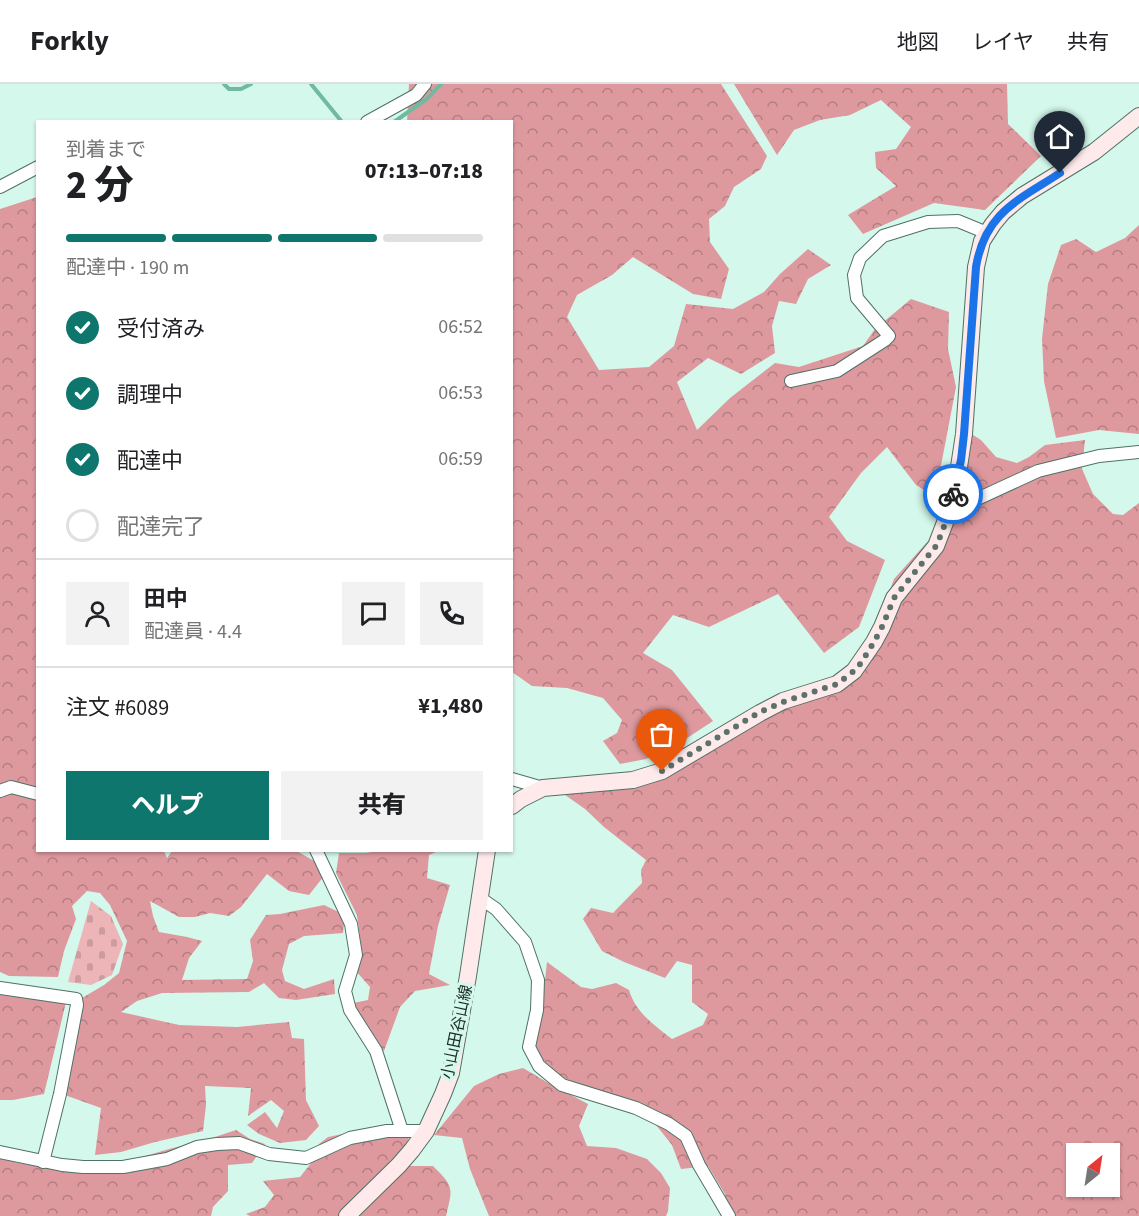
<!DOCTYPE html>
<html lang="ja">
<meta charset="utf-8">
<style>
body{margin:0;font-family:"Source Sans 3","Noto Sans JP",sans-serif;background:#f2f2f2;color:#202124;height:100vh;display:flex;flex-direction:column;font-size:22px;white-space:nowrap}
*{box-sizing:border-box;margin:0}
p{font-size:20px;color:#757577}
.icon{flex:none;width:33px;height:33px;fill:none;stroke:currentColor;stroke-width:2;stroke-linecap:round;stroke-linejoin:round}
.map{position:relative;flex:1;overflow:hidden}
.panel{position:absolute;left:36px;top:36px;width:477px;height:732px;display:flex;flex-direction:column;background:#fff;border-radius:0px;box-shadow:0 2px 4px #0004}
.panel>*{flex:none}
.needle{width:39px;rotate:30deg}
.tools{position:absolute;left:1066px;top:1059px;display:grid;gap:12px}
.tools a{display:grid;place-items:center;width:54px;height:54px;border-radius:0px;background:#fff;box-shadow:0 2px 4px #0004;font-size:30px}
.pin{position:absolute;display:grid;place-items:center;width:51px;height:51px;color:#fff;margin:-62px -26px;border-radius:50% 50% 50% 0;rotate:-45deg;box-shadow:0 0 6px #0007}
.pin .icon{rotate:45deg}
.courier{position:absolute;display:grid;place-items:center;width:60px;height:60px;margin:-30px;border:4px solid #1a73e8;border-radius:50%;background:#fff;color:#222;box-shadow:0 2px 8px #0007}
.summary em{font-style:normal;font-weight:800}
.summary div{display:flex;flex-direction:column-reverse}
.summary{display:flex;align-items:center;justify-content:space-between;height:102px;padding:0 30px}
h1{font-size:39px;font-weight:800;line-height:45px}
.bar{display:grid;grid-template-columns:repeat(4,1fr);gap:9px 6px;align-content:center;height:72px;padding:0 30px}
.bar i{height:8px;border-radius:4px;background:#e0e0e0}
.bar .active{background:#0f766e}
.bar p{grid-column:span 4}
.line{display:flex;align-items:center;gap:15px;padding:0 30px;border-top:2px solid #e0e0e0}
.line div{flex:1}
.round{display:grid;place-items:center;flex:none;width:63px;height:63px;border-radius:0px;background:#f2f2f2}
ol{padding:0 30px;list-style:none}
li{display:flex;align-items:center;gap:18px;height:66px}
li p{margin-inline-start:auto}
li .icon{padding:6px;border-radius:50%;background:#0f766e;color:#fff;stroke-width:4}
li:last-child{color:#757577}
li i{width:33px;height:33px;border:3px solid #e0e0e0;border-radius:50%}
.button{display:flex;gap:12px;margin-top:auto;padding:12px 30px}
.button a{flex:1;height:69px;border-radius:0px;background:#0f766e;color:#fff;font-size:24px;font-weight:800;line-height:69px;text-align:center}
.button a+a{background:#f2f2f2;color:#202124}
header{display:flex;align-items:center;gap:36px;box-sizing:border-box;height:84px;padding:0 30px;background:#fff;border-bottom:2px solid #e0e0e0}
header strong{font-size:28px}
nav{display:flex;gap:33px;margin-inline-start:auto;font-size:21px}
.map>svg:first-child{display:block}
.forest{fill:url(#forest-crowns);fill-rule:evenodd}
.cemetery{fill:url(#cemetery-stones)}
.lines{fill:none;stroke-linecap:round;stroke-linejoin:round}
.stream{stroke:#70baa2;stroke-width:4}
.minor-casing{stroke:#507166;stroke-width:14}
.secondary-casing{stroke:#507166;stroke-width:18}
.minor{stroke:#fff;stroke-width:12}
.secondary{stroke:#feeaeb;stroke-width:16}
.done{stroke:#5c716a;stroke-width:6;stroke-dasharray:0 10.8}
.route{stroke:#1a73e8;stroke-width:8}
.labels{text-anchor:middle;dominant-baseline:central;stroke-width:6;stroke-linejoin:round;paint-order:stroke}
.street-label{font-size:16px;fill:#1b2924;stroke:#d4f8eb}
</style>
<header>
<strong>Forkly</strong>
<nav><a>地図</a><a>レイヤ</a><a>共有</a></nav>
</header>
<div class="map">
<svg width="1139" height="1132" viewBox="0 0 1139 1132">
<defs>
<pattern id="forest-crowns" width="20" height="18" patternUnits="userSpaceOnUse" patternTransform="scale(1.5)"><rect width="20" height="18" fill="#de999e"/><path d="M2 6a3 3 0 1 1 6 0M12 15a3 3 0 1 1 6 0" fill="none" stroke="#b37d81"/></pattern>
<pattern id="cemetery-stones" width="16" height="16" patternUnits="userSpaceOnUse" patternTransform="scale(1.5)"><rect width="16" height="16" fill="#eeb5b9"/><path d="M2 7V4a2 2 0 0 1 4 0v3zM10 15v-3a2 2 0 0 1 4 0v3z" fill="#cc9c9f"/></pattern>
</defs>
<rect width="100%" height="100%" fill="#d4f8eb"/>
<g class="forest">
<path d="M 409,0 L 721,0 L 767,72 L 761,85 L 734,103 L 725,122 L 709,135 L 710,158 L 729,185 L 721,215 L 693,210 L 633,173 L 612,191 L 577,211 L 567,233 L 599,286 L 649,283 L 674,262 L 686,220 L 733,225 L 764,208 L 780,190 L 808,165 L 831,181 L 808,195 L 796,220 L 779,217 L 772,242 L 775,269 L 741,290 L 708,274 L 677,298 L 697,346 L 730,314 L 775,279 L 799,283 L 863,262 L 875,245 L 911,215 L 949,228 L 948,265 L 956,303 L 935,413 L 916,401 L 887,363 L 861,389 L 829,433 L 847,457 L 885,476 L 859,543 L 824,569 L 778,510 L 709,543 L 673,531 L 643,569 L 672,586 L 713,637 L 675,662 L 646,675 L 620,680 L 603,657 L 617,649 L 622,636 L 603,614 L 567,604 L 532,602 L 512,588 L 512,38 L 407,38 Z"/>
<path d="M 734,0 L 1007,0 L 1008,40 L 1041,72 L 985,126 L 934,119 L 863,150 L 848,131 L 896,102 L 876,84 L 875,68 L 896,65 L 911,43 L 881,16 L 850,31 L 820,36 L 794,46 L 777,71 Z"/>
<path d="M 37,113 L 38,766 L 164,767 L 167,774 L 172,767 L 295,766 L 316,778 L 324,792 L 309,811 L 289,807 L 267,790 L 241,823 L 229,832 L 210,829 L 195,833 L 179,833 L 150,817 L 153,832 L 159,848 L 187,853 L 202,857 L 189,874 L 182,896 L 247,895 L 253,877 L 250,856 L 266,831 L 280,830 L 324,821 L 345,831 L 343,849 L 304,852 L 289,860 L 282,886 L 285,897 L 304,905 L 334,895 L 335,910 L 296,916 L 279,914 L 264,899 L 249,908 L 162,909 L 137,917 L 121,928 L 179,941 L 237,943 L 289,938 L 292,954 L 304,955 L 306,1016 L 319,1042 L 306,1056 L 280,1059 L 259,1050 L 247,1041 L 265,1028 L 277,1044 L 284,1027 L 271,1016 L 248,1032 L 251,1004 L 205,1002 L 206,1021 L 203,1047 L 155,1058 L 121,1068 L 95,1071 L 101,1024 L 62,1010 L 82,914 L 104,901 L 119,889 L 127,857 L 110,821 L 100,809 L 87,807 L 72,822 L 76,835 L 64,867 L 58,893 L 9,892 L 0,888 L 0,125 Z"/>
<path d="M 1139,141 L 1139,350 L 1099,346 L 1056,354 L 1044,297 L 1042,255 L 1048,200 L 1061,161 L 1076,155 L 1096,168 L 1125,154 Z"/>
<path d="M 970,349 L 981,356 L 996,373 L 1017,379 L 1029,373 L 1045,361 L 1085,356 L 1082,385 L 1093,410 L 1113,430 L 1123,431 L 1139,419 L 1139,1132 L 729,1132 L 725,1110 L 708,1082 L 681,1085 L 672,1061 L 656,1041 L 611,1014 L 562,993 L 542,975 L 534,958 L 541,933 L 547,878 L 581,903 L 592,905 L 616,899 L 629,906 C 636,929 654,941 672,955 L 703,941 L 708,930 L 692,918 L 692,881 L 677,877 L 665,894 L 624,878 L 602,867 L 583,835 L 591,824 L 613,829 L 642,799 L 641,786 L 646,776 L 604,743 L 585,725 L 558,706 L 655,684 L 858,592 L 894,495 L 937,447 ZM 1077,1070 L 1110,1070 L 1110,1102 L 1077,1102 Z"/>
<path d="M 382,766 L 438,767 L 429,771 L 427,794 L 450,801 L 438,842 L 429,890 L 450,901 L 415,907 L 400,923 L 384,967 L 353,919 L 368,916 L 370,903 L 355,886 L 362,869 L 357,831 L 336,789 L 339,769 L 366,769 Z"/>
<path d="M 0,909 L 67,914 L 44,1010 L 13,1016 L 0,1016 Z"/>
<path d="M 523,984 L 550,1000 L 588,1020 L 579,1042 L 587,1062 L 616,1064 L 647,1075 L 661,1089 L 670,1104 L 668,1127 L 666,1132 L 489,1132 L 470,1085 L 462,1054 L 434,1051 L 474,1002 L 499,990 Z"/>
<path d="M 413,1042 L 406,1062 L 405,1082 L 433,1082 C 454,1103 453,1103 446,1132 L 250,1132 L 246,1130 L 265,1123 L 274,1111 L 263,1097 L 300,1093 L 312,1078 L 319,1060 L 328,1053 L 362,1046 Z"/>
<path d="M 236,1046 L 250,1055 L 265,1060 L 252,1079 L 228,1081 L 228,1107 L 213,1123 L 211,1132 L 0,1132 L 0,1074 L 18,1079 L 88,1089 L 169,1065 L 209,1055 Z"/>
</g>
<path class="cemetery" d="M 91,817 L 111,832 L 123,860 L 112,891 L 91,901 L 68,898 Z"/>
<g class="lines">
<g class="stream">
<path d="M 224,0 L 229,5 L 241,5 L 251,0"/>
<path d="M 311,0 L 342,38"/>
<path d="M 394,38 L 428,14 L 441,0"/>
</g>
<defs>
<g id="minor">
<path d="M 367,38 L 416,11 L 425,0"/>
<path d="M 0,103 L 38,83"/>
<path d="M 791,297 L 837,287 L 885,256 L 889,252 L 857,214 L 854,191 L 860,174 L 883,152 L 928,138 L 958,137 L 987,149"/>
<path d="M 949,428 L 1038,387 L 1099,372 L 1139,368"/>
<path d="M 512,695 L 543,704"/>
<path d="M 0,707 L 11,703 L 38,710"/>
<path d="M 316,766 L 351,840 L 356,871 L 345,907 L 350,926 L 376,967 L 402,1047"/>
<path d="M 480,814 L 496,825 L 525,858 L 538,896 L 537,926 L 529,963 L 539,982 L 562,1001 L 636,1024 L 669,1040 L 686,1052 L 699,1081 L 729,1132"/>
<path d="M 0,904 L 76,915 L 77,921 L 60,1010 L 43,1078"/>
<path d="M 0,1068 L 62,1081 L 83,1083 L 123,1083 L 167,1075 L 197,1063 L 217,1060 L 239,1059 L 269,1070 L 306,1074 L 350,1054 L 387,1047 L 426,1047"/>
</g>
<g id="secondary">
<path d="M 512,722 L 521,715 L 543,704 L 633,696 L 662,687 L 760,629 L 783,617 L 837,600 L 854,587 L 874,558 L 882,543 L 894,514 L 936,462 L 949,428 L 957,396 L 964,350 L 976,183 L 982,157 L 993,140 L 1003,128 L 1022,112 L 1094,68 L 1139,32"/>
<path d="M 347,1132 L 399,1081 L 412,1066 L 426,1047 L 443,1010 L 451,989 L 468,892 L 487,766"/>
</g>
</defs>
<use href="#minor" class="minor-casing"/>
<use href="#secondary" class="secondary-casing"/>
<use href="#minor" class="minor"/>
<use href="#secondary" class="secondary"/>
</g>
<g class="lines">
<path class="done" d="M 662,687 L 760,628 L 783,618 L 837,600 L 854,587 L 861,579 L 874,558 L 882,543 L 894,514 L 936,462 L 943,446 L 953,410"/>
<path class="route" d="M 953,410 L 961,376 L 964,350 L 976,183 C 985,128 1019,116 1060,89"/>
</g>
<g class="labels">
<g class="street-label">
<text transform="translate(457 948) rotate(-78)">小山田谷山線</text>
</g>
</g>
</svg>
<div class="tools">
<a><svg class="needle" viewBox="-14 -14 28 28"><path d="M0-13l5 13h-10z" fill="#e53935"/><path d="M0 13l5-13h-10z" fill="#757577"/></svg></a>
</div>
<div class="pin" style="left:662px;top:687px;background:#ea580c"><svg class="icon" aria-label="bag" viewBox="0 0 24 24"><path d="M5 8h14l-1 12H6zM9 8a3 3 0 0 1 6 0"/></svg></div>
<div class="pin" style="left:1060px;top:89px;background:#1f2937"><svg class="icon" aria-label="home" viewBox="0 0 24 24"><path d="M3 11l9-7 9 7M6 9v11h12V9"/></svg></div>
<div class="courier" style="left:953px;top:410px"><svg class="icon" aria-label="bike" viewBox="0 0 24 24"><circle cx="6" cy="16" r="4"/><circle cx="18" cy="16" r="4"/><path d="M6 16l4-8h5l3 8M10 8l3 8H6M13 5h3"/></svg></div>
<section class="panel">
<div class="summary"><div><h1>2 分</h1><p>到着まで</p></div><em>07:13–07:18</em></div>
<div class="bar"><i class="active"></i><i class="active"></i><i class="active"></i><i></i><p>配達中 · 190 m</p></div>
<ol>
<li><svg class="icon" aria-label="check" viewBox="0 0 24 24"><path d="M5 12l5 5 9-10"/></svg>受付済み<p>06:52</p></li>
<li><svg class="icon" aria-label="check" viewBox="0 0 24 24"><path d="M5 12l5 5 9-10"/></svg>調理中<p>06:53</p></li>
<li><svg class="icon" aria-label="check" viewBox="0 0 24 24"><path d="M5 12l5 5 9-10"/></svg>配達中<p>06:59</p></li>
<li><i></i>配達完了</li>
</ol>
<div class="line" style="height:108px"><a class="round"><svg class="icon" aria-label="person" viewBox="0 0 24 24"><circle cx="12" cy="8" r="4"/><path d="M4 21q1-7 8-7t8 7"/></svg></a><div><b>田中</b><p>配達員 · 4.4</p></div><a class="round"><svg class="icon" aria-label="chat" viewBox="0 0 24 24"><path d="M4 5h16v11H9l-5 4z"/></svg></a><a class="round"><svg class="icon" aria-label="phone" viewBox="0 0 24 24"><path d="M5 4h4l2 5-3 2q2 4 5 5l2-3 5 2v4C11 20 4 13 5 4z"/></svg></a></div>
<div class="line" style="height:78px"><div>注文 #6089</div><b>¥1,480</b></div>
<div class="button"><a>ヘルプ</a><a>共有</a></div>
</section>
</div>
